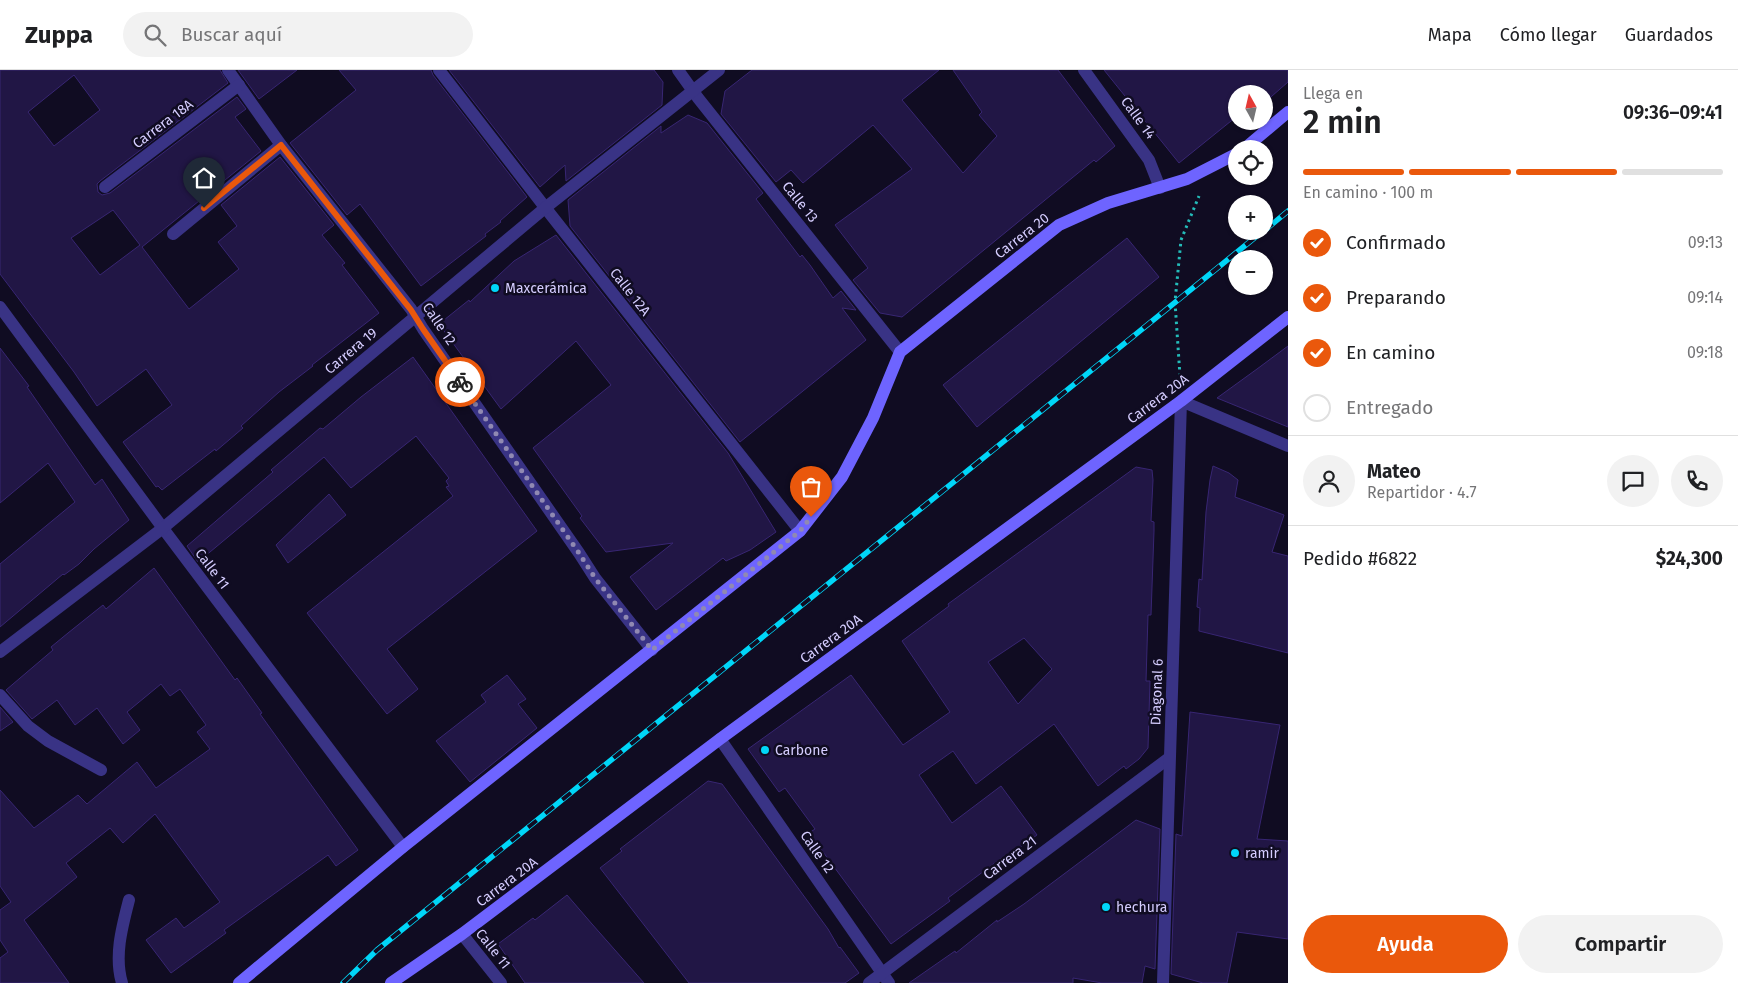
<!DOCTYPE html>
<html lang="es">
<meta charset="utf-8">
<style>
body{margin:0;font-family:"Fira Sans",sans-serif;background:#f2f2f2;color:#202124;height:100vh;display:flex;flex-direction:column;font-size:19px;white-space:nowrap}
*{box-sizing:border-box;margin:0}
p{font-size:16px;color:#757577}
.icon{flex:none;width:28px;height:28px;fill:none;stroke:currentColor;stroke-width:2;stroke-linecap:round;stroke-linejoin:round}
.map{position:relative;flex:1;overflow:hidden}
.sheet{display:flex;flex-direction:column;background:#fff;width:450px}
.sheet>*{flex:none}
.needle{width:32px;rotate:352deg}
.tools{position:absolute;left:1228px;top:15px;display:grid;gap:10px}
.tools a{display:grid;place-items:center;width:45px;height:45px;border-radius:50%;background:#fff;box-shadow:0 1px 4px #0004;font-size:25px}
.pin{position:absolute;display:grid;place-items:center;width:42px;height:42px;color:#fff;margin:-51px -21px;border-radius:50% 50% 50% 0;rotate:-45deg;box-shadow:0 0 5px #0007}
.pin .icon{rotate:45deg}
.courier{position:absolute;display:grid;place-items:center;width:50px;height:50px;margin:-25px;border:4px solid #ea580c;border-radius:50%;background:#fff;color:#222;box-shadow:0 1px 6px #0007}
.overview em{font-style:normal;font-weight:600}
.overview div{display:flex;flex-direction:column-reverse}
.overview{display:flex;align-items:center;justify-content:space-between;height:85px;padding:0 15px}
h1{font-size:32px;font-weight:600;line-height:38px}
.bar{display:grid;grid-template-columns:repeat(4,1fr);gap:8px 5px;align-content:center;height:60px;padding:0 15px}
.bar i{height:6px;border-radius:4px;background:#e0e0e0}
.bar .on{background:#ea580c}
.bar p{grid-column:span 4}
.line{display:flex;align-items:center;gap:12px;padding:0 15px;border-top:1px solid #e0e0e0}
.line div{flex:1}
.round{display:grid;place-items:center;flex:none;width:52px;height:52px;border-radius:26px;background:#f2f2f2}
ol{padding:0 15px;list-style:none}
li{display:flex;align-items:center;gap:15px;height:55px}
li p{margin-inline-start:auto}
li .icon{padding:5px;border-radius:50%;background:#ea580c;color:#fff;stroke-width:4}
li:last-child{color:#757577}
li i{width:28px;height:28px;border:2px solid #e0e0e0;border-radius:50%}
.cta{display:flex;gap:10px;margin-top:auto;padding:10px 15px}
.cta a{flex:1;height:58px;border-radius:30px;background:#ea580c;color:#fff;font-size:20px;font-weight:600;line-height:58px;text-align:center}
.cta a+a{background:#f2f2f2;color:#202124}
header{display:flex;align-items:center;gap:30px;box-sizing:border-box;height:70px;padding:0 25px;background:#fff;border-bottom:1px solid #e0e0e0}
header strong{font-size:24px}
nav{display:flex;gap:28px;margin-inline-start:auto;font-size:18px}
.search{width:350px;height:45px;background:#f2f2f2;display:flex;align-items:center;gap:12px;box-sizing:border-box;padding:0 18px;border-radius:28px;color:#757577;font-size:19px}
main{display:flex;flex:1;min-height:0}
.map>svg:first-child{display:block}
.building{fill:#211645;stroke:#382673;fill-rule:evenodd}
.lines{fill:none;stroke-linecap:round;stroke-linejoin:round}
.path{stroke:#24bcb9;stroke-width:3;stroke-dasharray:2.5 4;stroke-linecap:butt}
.lane{stroke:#393385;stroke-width:12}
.street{stroke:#393385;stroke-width:12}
.secondary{stroke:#6e64ff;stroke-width:12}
.rail-casing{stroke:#00d6f8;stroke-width:5.5}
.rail{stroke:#100c22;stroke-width:4;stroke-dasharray:11;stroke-linecap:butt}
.done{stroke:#9089b2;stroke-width:5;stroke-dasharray:0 9}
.route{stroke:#ea580c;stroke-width:6}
.poi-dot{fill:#00d6f8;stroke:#100c22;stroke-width:2}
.labels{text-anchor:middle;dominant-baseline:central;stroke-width:5;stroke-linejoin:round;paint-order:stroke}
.street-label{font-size:14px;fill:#d5cdff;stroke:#100c22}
.poi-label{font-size:14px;fill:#d5cdff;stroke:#100c22;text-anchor:start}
</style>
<header>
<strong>Zuppa</strong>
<div class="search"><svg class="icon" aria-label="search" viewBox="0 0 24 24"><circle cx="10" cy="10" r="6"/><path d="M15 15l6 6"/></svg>Buscar aquí</div>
<nav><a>Mapa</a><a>Cómo llegar</a><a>Guardados</a></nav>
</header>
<main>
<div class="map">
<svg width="1288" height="913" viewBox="0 0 1288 913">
<rect width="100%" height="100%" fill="#100c22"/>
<g class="building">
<path d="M 0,0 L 220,0 L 228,13 L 100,111 L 97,114 L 98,122 L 102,125 L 110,123 L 237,27 L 246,39 L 235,47 L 261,81 L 142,177 L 189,239 L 239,199 L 218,172 L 237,156 L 221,135 L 280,87 L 334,155 L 322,165 L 345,193 L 342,195 L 379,243 L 312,295 L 313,296 L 279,322 L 241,356 L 243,358 L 216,381 L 215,379 L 162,420 L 158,416 L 156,417 L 123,372 L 172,335 L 146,299 L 97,336 L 74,302 L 0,204 ZM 74,5 L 100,40 L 54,76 L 28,42 ZM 113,140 L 140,175 L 100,205 L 71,168 Z"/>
<path d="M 238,0 L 297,0 L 259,29 Z"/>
<path d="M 339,0 L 431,0 L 433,5 L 527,127 L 500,151 L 501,152 L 485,164 L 486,166 L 421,216 L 360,134 L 347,145 L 290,73 L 356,20 Z"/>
<path d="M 449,0 L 654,0 L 663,12 L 662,35 L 566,111 L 565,95 L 540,117 Z"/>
<path d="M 752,0 L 939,0 L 902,30 L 963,103 L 997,66 L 979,45 L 982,42 L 953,0 L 1058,0 L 1115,76 L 1096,92 L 1094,90 L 902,247 L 880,243 L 853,210 L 868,198 L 835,155 L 912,99 L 873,55 L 803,113 L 791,100 L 776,112 L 721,44 L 725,21 Z"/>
<path d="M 1104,0 L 1288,0 L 1288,12 L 1264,33 L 1264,24 L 1236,24 L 1236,47 L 1179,93 Z"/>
<path d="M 688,45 L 707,53 L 763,123 L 756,129 L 800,187 L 802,185 L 810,195 L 833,228 L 841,221 L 856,240 L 842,238 L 866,270 L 740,372 L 570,156 L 568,130 L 661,56 L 661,63 Z"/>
<path d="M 556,165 L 728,383 L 776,462 L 750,480 L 726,491 L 723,488 L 656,540 L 630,507 L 673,473 L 606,482 L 580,448 L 582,446 L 533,378 L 611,315 L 576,271 L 501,339 L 439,254 L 469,230 L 470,232 L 514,191 Z"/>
<path d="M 1127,168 L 1159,207 L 977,357 L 943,315 Z"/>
<path d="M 1288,276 L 1288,357 L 1217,328 L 1257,299 Z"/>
<path d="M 0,278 L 29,316 L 27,317 L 95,415 L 102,409 L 129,450 L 94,479 L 79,494 L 64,505 L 63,504 L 0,557 L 0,494 L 75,432 L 48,393 L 0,433 Z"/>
<path d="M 413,287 L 537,461 L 387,579 L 418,619 L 387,644 L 307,543 L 453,426 L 446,417 L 449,416 L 446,411 L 449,408 L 416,366 L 351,418 L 324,387 L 198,492 L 187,476 L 273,402 L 271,400 L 320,358 L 323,359 L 361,327 Z"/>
<path d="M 1213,396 L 1229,403 L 1238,410 L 1235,427 L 1284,445 L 1272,482 L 1288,486 L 1288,583 L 1199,561 L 1200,538 L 1197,537 L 1199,509 L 1202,510 L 1206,442 L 1210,410 Z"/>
<path d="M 1136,397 L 1152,400 L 1153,410 L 1151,451 L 1154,452 L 1154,461 L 1151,545 L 1148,545 L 1146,611 L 1150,611 L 1148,678 L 1139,689 L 1126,699 L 1124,696 L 1098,716 L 1054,654 L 976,714 L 953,681 L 919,705 L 952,753 L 1001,716 L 1037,765 L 1005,788 L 1004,786 L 948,828 L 950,831 L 891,874 L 809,763 L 815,759 L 785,718 L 779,722 L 748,679 L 851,605 L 903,675 L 950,642 L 902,571 L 949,536 L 948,534 ZM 1024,568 L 1052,599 L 1018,634 L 988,592 Z"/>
<path d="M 329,424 L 346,445 L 288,493 L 276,475 Z"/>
<path d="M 154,498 L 235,610 L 237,608 L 262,643 L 260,644 L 358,780 L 336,796 L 328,785 L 224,860 L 226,863 L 171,903 L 146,870 L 176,848 L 184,858 L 220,832 L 155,744 L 123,773 L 110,758 L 66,793 L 77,807 L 24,850 L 69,913 L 0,913 L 0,888 L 8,882 L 0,870 L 0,840 L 11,832 L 0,816 L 0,720 L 34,758 L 78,725 L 87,734 L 137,692 L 156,718 L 210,679 L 197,662 L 206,655 L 180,619 L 170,626 L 161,614 L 127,642 L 140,660 L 123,674 L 97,638 L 75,655 L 57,630 L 32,649 L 6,620 L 53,580 L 51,577 L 68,563 L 103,535 L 106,539 Z"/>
<path d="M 507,605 L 526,629 L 518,634 L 537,658 L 470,712 L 436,671 L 486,632 L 481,625 Z"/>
<path d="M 0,637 L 13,652 L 0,661 Z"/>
<path d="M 1190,642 L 1280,655 L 1257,769 L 1288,771 L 1288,869 L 1237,862 L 1227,913 L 1203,913 L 1171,904 L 1176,764 L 1182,766 Z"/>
<path d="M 708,711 L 722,714 L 828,859 L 839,878 L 840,877 L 859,903 L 845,913 L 689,913 L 600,798 L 622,781 L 620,779 Z"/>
<path d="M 1136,750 L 1160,759 L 1155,899 L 1145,896 L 1142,913 L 1102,913 L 1073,908 L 1073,913 L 909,913 L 955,881 L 956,883 L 997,850 L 997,852 L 1024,834 Z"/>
<path d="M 567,825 L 592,854 L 644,913 L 525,913 L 498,874 L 533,848 L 535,850 Z"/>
</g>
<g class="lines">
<path class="path" d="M 1180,306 L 1175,232 L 1181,170 L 1199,126"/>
<g class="lane">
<path d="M 0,625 L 28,656 L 48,671 L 101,700"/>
<path d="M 122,913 C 114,886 122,857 129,830"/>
</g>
<g class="street">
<path d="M 228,0 L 281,75 L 411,239 L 423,259 L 579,483 L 595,508 L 652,580"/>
<path d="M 439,0 L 551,145 L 800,461"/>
<path d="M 678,0 L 698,28 L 900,282"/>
<path d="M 1084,0 L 1149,90 L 1160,118"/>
<path d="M 105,117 L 239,15"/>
<path d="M 173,164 L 281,75"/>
<path d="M 0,237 L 168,465 L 403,777"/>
<path d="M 0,582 L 163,458 L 545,138 L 719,0"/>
<path d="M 720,669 L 889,913"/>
<path d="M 462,864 L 501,913"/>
<path d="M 869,913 L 1169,688"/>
<path d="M 1163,913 L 1181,331 L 1288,376"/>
</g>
<g class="secondary">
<path d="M 1244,79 L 1288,42"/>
<path d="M 239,913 L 403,777 L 800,461 L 842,407 L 873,348 L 900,282 L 1059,155 L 1108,133 L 1187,109 L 1236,84"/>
<path d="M 391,913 L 462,864 L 720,669 L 1181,331 L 1288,247"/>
</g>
<defs>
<g id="rail">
<path d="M 1264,161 L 1288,141"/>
<path d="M 343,913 L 377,880 L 1263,161"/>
</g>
</defs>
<use href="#rail" class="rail-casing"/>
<use href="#rail" class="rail"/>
</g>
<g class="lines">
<path class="done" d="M 460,312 L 579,483 L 595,508 L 652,580 L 800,461 L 811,447"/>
<path class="route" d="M 204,138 L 281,75 L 411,240 L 423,259 L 460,312"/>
</g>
<g class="poi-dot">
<circle cx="495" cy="218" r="5"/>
<circle cx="765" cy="680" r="5"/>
<circle cx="1235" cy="783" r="5"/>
<circle cx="1106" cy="837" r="5"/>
</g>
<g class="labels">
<g class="street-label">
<text transform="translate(1138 48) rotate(54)">Calle 14</text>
<text transform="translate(163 54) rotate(-37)">Carrera 18A</text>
<text transform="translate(800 132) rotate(51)">Calle 13</text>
<text transform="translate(1022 166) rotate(-38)">Carrera 20</text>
<text transform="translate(630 222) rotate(52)">Calle 12A</text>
<text transform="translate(439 254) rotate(56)">Calle 12</text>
<text transform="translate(351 281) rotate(-40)">Carrera 19</text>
<text transform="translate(1158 329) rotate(-37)">Carrera 20A</text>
<text transform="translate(212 499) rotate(53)">Calle 11</text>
<text transform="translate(831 569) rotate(-36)">Carrera 20A</text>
<text transform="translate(1157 622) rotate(-88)">Diagonal 6</text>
<text transform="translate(817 782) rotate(55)">Calle 12</text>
<text transform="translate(1010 788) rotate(-37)">Carrera 21</text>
<text transform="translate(507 812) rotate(-37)">Carrera 20A</text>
<text transform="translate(493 879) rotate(52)">Calle 11</text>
</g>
<g class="poi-label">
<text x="505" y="218">Maxcerámica</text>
<text x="775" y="680">Carbone</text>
<text x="1245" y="783">ramir</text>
<text x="1116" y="837">hechura</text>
</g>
</g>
</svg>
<div class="tools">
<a><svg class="needle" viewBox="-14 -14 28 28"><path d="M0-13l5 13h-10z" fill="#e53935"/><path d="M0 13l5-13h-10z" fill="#757577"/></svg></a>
<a><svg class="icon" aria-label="locate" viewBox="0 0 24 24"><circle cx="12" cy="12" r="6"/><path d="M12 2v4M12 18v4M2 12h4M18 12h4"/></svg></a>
<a>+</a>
<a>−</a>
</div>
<div class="pin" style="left:811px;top:447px;background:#ea580c"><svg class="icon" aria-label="bag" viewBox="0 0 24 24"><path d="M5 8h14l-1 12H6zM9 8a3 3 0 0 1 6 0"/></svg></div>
<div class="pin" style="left:204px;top:138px;background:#1f2937"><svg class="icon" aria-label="home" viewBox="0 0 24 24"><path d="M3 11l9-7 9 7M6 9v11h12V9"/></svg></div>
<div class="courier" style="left:460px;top:312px"><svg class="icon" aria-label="bike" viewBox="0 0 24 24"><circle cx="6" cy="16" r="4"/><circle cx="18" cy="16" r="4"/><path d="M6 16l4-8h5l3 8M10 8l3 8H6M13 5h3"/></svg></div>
</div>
<section class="sheet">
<div class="overview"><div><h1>2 min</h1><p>Llega en</p></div><em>09:36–09:41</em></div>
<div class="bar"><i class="on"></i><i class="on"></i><i class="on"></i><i></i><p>En camino · 100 m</p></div>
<ol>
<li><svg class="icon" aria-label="check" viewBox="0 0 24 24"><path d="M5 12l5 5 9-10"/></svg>Confirmado<p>09:13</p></li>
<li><svg class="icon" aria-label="check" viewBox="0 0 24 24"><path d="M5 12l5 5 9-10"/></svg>Preparando<p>09:14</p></li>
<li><svg class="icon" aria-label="check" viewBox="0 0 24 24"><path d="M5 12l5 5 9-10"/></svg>En camino<p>09:18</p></li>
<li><i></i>Entregado</li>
</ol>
<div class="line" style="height:90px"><a class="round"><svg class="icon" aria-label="person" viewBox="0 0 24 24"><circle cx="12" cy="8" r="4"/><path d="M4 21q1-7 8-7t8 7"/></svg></a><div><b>Mateo</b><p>Repartidor · 4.7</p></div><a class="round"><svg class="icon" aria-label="chat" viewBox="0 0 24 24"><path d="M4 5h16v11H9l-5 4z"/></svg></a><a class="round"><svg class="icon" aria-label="phone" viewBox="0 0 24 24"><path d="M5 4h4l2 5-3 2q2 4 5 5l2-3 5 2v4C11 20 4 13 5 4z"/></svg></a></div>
<div class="line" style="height:65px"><div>Pedido #6822</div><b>$24,300</b></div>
<div class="cta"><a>Ayuda</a><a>Compartir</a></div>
</section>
</main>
